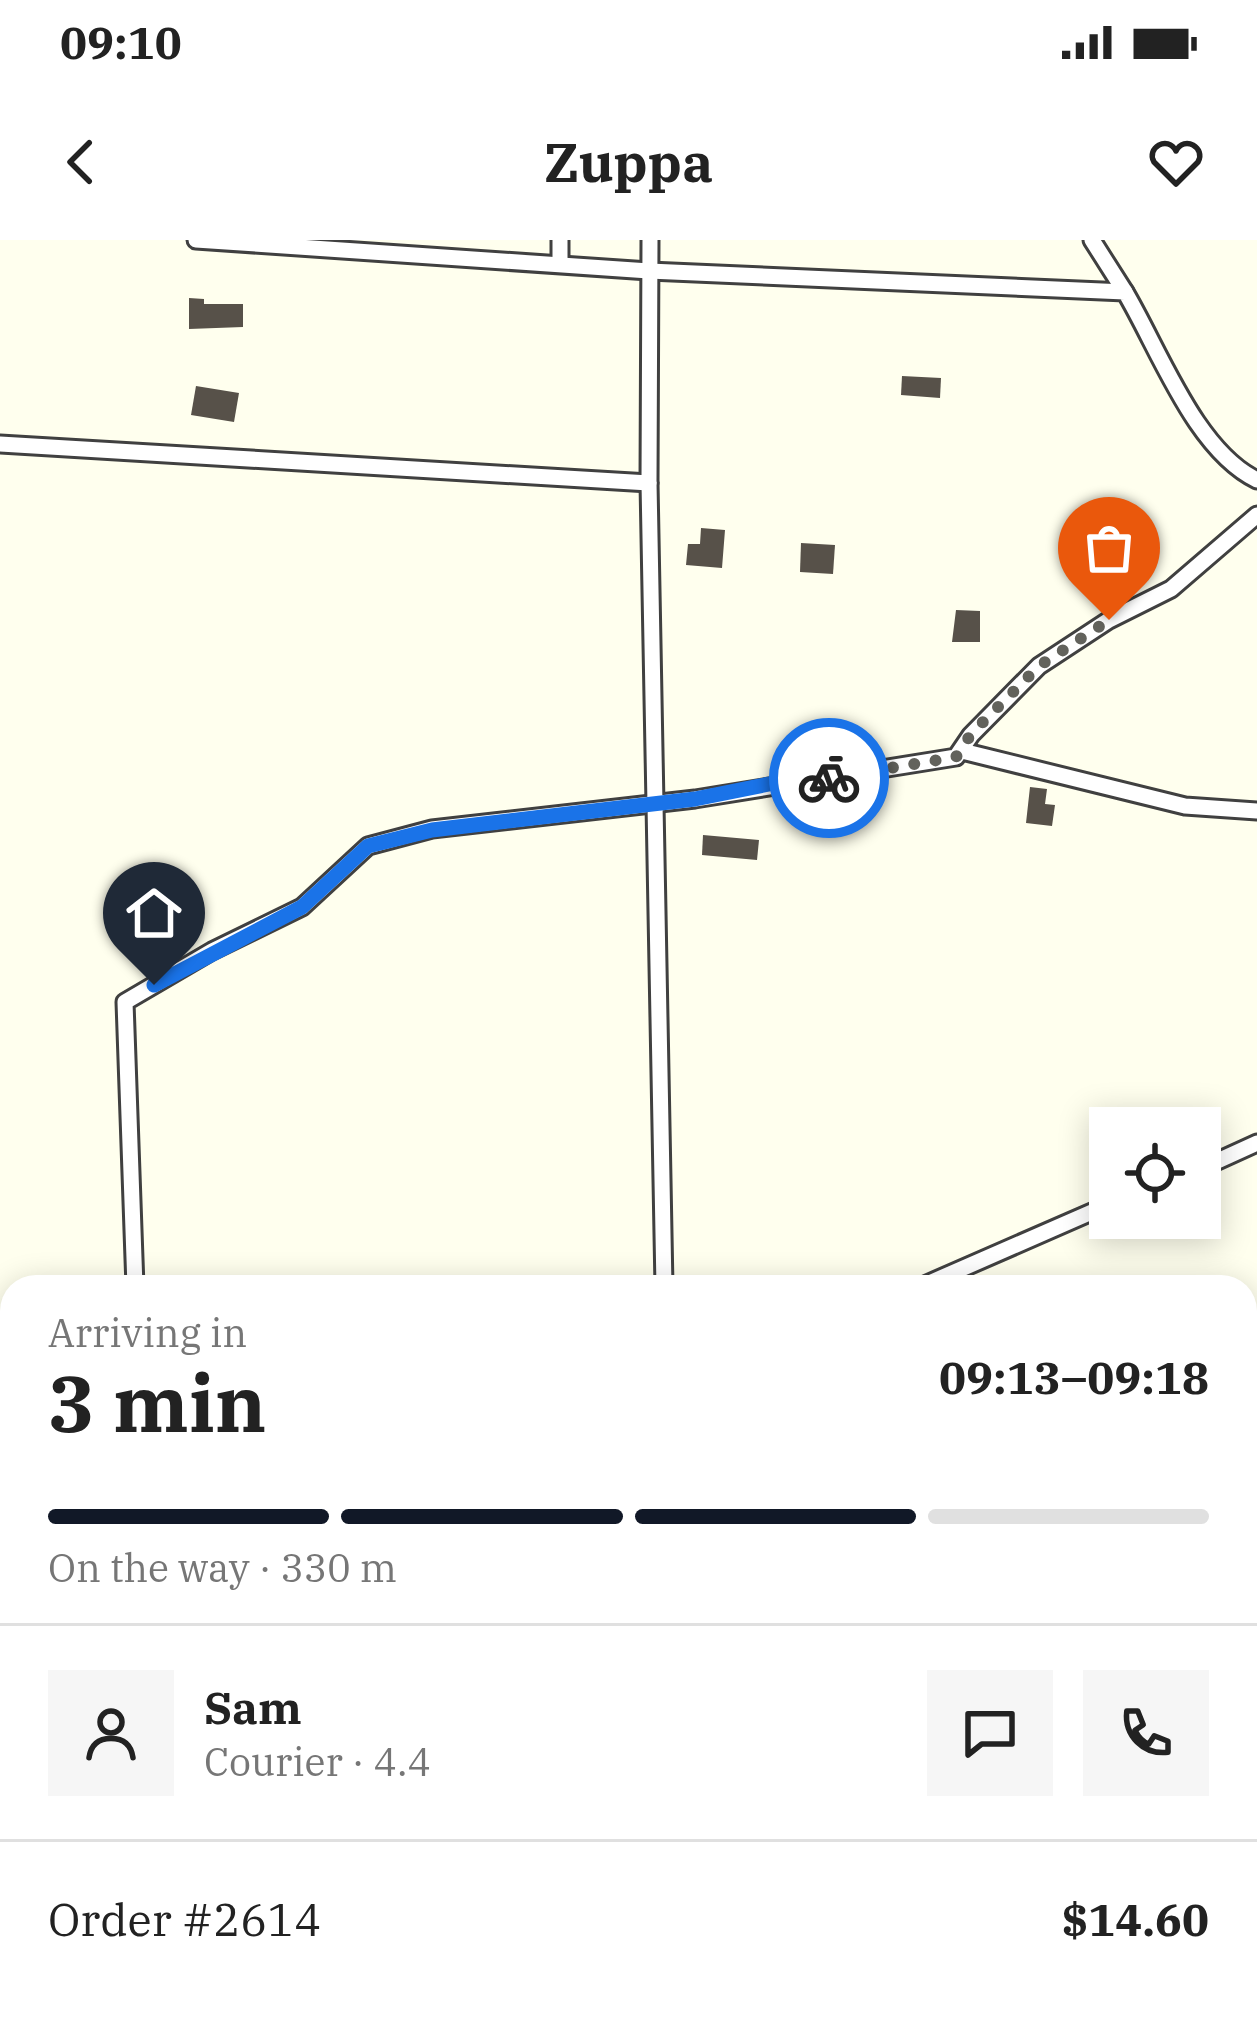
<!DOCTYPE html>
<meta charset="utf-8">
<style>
body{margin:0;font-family:"IBM Plex Serif",serif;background:#f6f6f6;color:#222;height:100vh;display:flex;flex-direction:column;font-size:45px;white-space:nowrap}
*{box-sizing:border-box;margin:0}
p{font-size:39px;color:#767676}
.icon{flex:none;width:66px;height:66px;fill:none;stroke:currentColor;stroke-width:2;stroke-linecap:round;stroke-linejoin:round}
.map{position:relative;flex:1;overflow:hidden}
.side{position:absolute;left:0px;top:1035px;width:1257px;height:744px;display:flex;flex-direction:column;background:#fff;border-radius:36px 36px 0 0;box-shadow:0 6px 30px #0003}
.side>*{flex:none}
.fabs{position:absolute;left:1089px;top:867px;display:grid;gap:24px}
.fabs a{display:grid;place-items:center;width:132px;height:132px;border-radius:0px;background:#fff;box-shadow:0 6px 30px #0003;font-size:60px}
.pin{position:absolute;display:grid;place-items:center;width:102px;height:102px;color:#fff;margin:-123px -51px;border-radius:50% 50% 50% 0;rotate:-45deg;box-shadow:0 0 12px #0007}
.pin .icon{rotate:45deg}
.courier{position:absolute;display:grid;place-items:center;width:120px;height:120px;margin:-60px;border:9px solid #1a73e8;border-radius:50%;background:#fff;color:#222;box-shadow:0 3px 15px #0007}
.headline em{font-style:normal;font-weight:700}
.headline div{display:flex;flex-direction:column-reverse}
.headline{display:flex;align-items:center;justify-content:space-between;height:204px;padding:0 48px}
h1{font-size:78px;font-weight:700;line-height:90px}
.bar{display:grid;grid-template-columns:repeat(4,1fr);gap:18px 12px;align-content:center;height:144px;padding:0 48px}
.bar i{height:15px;border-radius:9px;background:#e0e0e0}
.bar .active{background:#111827}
.bar p{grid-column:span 4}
.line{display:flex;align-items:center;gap:30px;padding:0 48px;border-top:3px solid #e0e0e0}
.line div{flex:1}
.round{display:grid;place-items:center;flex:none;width:126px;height:126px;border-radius:0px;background:#f6f6f6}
.status{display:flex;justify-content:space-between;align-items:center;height:84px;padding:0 60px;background:#fff;direction:ltr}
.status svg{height:33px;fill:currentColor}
header{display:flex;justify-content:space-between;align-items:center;height:156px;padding:0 48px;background:#fff;font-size:54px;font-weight:700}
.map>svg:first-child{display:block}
.building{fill:#575149}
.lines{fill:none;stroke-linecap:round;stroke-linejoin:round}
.street-casing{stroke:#404040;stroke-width:21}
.street{stroke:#fff;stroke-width:15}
.done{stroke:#62625c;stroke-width:12;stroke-dasharray:0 21.6}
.route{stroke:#1a73e8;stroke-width:15}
</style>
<div class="status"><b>09:10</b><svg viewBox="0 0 49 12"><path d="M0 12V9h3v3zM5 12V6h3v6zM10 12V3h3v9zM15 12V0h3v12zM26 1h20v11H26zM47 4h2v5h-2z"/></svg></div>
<header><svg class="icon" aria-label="back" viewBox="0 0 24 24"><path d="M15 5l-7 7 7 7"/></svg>Zuppa<svg class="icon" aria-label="heart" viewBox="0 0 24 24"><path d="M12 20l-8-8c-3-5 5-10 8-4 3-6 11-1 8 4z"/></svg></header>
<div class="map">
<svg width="1257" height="1779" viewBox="0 0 1257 1779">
<rect width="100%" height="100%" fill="#ffe"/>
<g class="building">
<path d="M 189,58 L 204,59 L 204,64 L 243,64 L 243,87 L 189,89 Z"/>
<path d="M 902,136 L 941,138 L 940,158 L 901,155 Z"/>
<path d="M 196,146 L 239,153 L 234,182 L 191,175 Z"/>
<path d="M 701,288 L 725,290 L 722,328 L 686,325 L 688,304 L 700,304 Z"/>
<path d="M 801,303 L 835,305 L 833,334 L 800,332 Z"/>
<path d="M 956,370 L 980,371 L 980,402 L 952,402 Z"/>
<path d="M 1030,547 L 1047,549 L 1045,564 L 1055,565 L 1052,586 L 1026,583 Z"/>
<path d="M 703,595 L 759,600 L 757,620 L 702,615 Z"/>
<path d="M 0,1162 L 12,1164 L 12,1333 L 0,1333 Z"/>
<rect x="0" y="1550" width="12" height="162"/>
<path d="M 633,1767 L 794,1767 L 794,1777 L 634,1779 Z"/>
</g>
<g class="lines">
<defs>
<g id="street">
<path d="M 196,0 L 649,31 L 1125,52 C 1159,109 1195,210 1257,240"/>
<path d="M 560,0 L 560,24"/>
<path d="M 650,0 L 649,243 L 664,1047"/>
<path d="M 1092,0 L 1125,52"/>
<path d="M 0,204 L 649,243"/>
<path d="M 962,511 L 1185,566 L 1257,571"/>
<path d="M 1200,929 L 1257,903"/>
<path d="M 135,1047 L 125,762 L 212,711 L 302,667 L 368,606 L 432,589 L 695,559 L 956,517 L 971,495 L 1039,426 L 1109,380 L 1171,349 L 1257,275"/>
<path d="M 920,1047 L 1110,964"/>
<path d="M 0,1131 L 12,1131"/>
<path d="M 1245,1204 L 1257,1204"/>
<path d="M 1245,1552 L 1257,1552"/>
<path d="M 1245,1685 L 1257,1684"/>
<path d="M 170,1779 L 170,1767"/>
<path d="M 595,1779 L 595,1767"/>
</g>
</defs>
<use href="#street" class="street-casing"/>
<use href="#street" class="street"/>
</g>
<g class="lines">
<path class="done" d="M 829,538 L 956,517 L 971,494 L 1039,426 L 1109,380"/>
<path class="route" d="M 154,745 L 302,667 L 368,606 L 432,590 L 695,559 L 784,541 L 829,538"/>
</g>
</svg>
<div class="fabs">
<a><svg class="icon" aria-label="locate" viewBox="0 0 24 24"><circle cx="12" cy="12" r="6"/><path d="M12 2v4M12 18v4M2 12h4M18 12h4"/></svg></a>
</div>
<div class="pin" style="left:1109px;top:380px;background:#ea580c"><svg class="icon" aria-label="bag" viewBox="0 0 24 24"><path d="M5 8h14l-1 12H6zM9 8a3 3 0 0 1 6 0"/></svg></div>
<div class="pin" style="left:154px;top:745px;background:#1f2937"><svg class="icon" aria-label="home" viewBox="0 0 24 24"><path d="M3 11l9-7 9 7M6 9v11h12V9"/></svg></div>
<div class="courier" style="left:829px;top:538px"><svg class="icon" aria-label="bike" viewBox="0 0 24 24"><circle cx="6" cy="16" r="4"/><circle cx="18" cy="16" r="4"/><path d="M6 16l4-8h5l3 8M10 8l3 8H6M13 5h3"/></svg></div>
<section class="side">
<div class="headline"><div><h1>3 min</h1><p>Arriving in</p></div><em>09:13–09:18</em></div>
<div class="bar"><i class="active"></i><i class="active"></i><i class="active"></i><i></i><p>On the way · 330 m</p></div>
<div class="line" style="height:216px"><a class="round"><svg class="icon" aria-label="person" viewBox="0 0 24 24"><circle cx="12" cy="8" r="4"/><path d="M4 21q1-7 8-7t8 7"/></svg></a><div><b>Sam</b><p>Courier · 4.4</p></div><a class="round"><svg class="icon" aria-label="chat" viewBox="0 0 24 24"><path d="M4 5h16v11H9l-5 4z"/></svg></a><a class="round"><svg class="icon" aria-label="phone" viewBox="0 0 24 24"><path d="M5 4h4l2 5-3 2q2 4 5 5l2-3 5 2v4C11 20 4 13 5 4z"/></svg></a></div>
<div class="line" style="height:156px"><div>Order #2614</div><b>$14.60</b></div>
</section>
</div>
